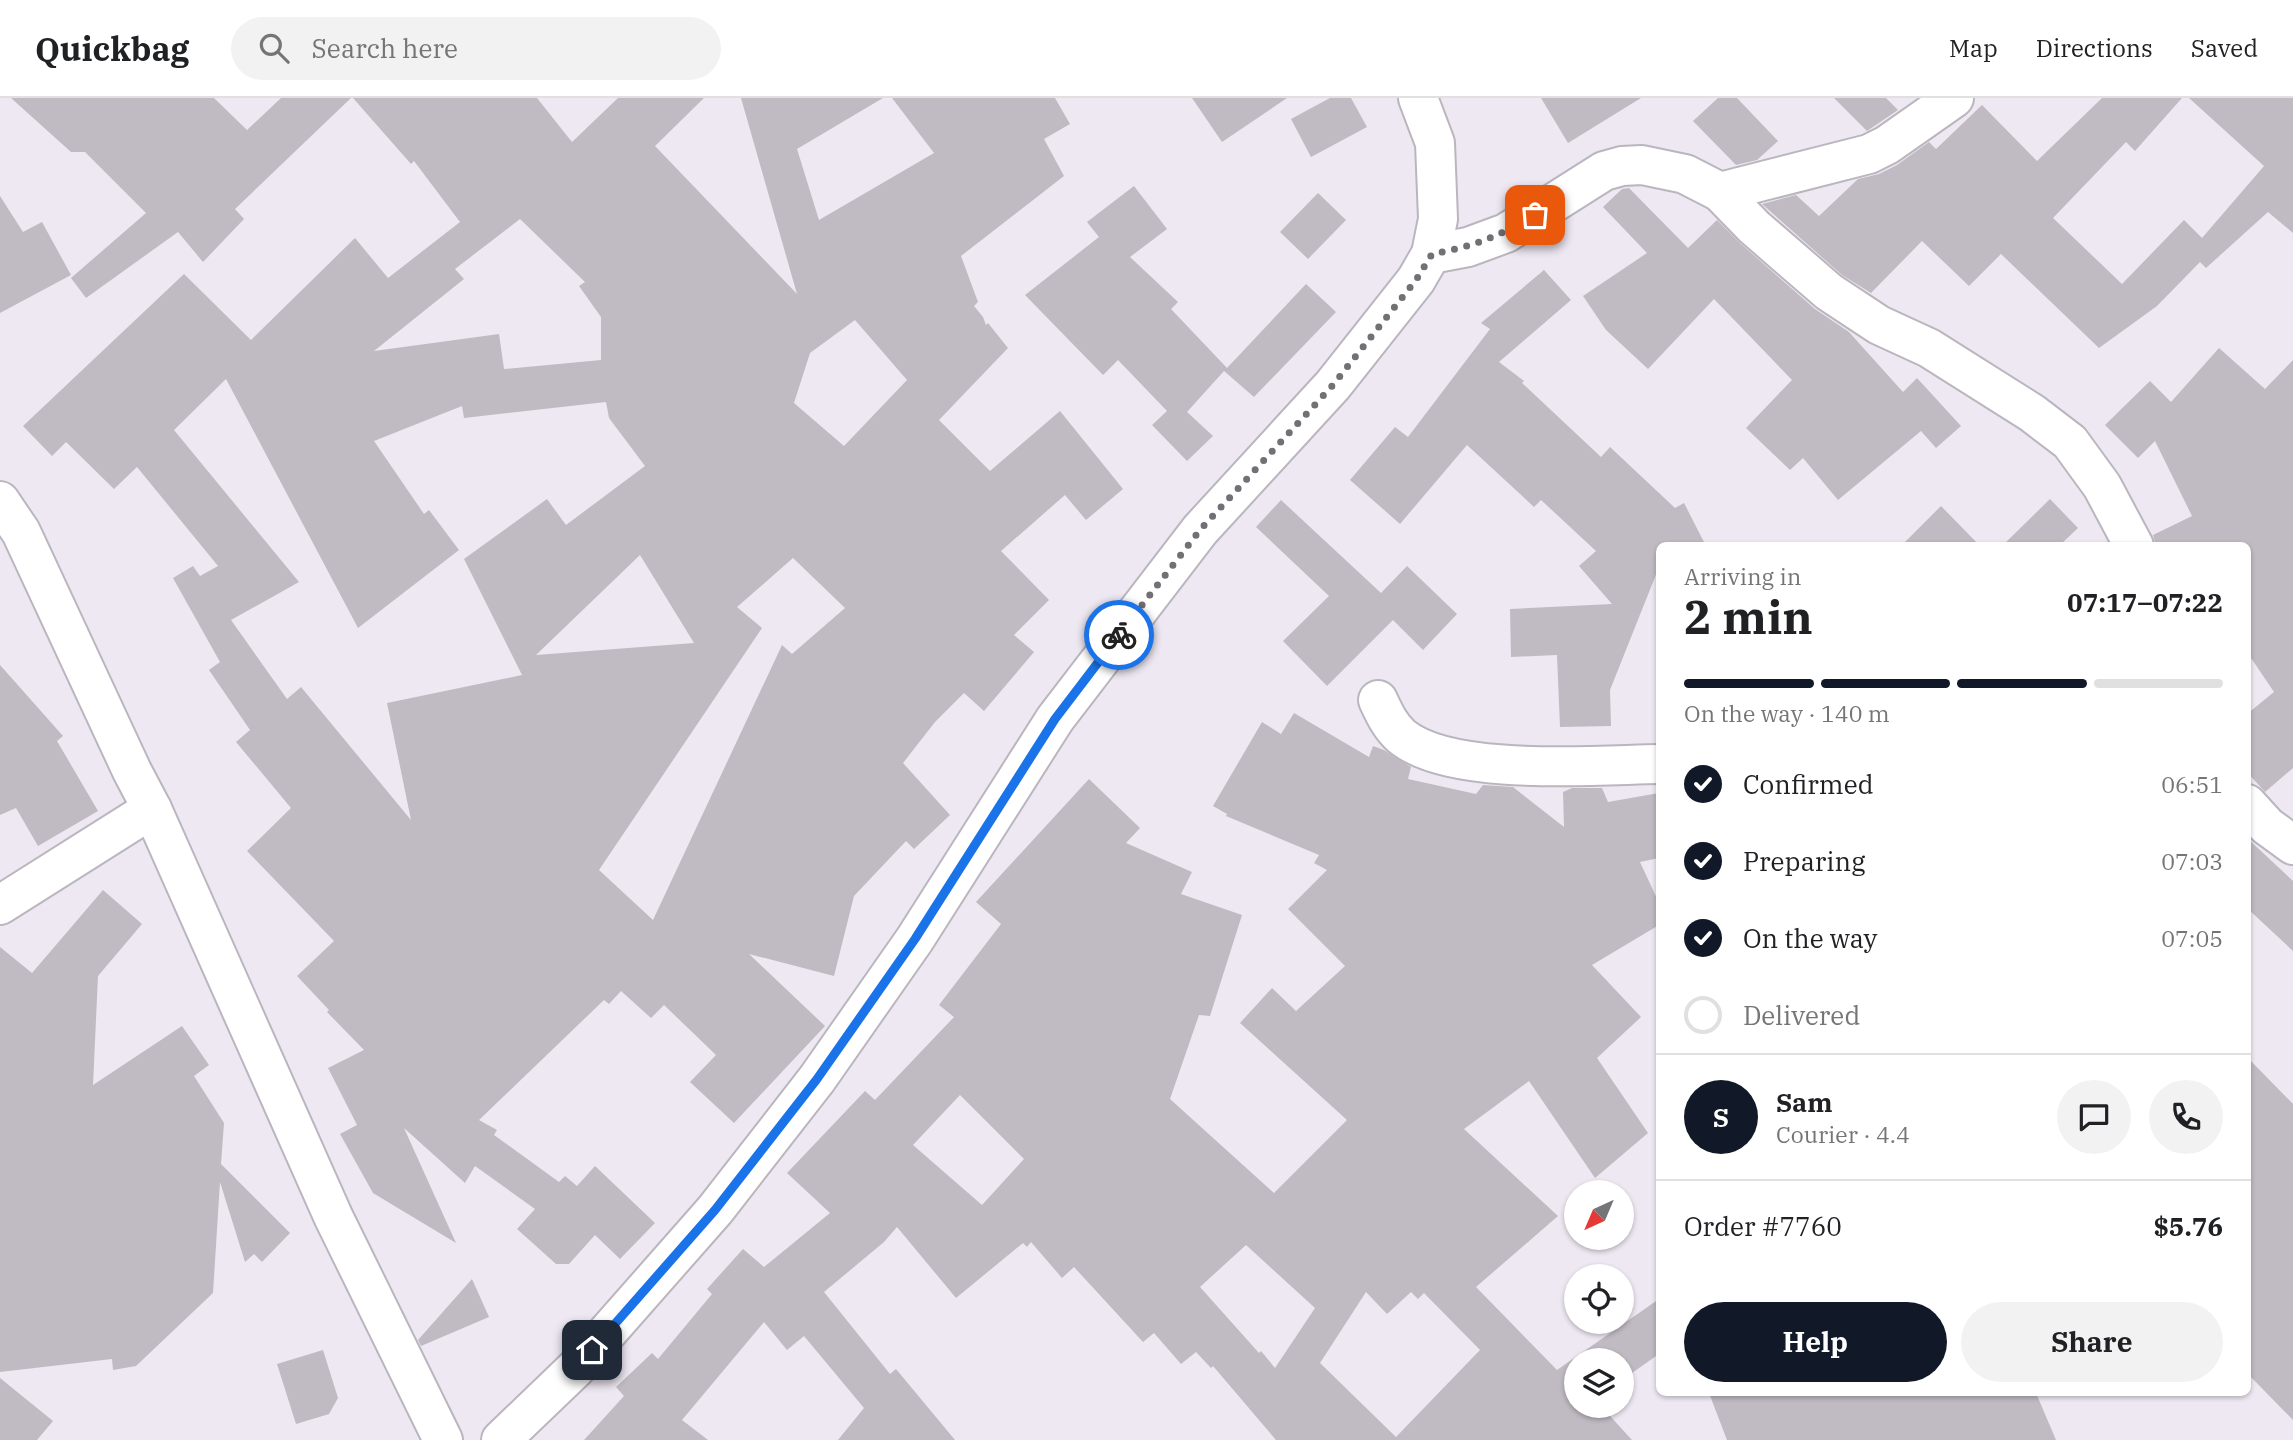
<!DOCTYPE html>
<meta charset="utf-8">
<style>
body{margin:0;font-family:"IBM Plex Serif",serif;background:#f2f2f2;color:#202124;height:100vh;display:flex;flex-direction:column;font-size:26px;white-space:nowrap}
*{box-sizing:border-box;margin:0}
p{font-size:23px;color:#757577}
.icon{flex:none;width:38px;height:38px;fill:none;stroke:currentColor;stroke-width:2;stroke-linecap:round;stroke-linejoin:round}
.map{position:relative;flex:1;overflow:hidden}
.sheet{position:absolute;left:1656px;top:444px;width:595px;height:854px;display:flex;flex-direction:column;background:#fff;border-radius:10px;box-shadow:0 2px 5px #0004}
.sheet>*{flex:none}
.needle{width:46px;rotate:224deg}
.controls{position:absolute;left:1564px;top:1082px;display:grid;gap:14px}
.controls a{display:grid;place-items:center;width:70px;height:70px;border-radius:50%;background:#fff;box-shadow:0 2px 5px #0004;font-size:35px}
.pin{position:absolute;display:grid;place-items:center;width:60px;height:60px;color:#fff;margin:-30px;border-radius:14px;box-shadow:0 4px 10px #0006}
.courier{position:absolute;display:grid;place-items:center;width:70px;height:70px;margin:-35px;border:5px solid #1a73e8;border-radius:50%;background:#fff;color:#222;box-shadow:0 2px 9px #0007}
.head em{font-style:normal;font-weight:700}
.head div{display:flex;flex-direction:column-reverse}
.head{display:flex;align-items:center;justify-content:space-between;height:119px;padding:0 28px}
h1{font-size:46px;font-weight:700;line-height:52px}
.bar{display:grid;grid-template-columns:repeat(4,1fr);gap:10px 7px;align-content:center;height:84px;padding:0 28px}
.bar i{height:9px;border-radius:5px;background:#e0e0e0}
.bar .selected{background:#111827}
.bar p{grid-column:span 4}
.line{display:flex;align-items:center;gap:18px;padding:0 28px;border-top:2px solid #e0e0e0}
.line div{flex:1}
.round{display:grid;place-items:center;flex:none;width:74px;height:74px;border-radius:37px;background:#f2f2f2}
ol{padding:0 28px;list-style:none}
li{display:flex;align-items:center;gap:21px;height:77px}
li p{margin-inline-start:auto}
li .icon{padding:7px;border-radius:50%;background:#111827;color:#fff;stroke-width:4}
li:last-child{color:#757577}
li i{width:38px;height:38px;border:4px solid #e0e0e0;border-radius:50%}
.primary-button{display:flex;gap:14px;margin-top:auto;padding:14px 28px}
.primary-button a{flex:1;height:80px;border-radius:42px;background:#111827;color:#fff;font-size:28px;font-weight:700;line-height:80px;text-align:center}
.primary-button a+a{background:#f2f2f2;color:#202124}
header{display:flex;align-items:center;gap:42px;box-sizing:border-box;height:98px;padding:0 35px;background:#fff;border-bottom:2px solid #e0e0e0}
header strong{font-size:33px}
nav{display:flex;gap:38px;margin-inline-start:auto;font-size:24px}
.search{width:490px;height:63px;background:#f2f2f2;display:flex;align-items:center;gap:18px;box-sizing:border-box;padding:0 24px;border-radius:38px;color:#757577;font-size:26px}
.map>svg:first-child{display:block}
.building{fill:#c0bac3;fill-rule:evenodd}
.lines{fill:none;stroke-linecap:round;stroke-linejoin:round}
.minor-casing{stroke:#bab5be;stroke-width:42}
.minor{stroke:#fff;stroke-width:38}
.done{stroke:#726f75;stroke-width:7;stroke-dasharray:0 12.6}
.route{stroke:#1a73e8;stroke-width:9}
</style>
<header>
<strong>Quickbag</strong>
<div class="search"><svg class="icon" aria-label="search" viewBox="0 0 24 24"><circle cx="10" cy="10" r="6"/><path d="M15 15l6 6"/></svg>Search here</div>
<nav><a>Map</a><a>Directions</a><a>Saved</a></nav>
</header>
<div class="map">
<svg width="2293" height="1342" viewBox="0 0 2293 1342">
<rect width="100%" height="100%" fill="#eee8f2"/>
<g class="building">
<path d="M 11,0 L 214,0 L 247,32 L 281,0 L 351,0 L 235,111 L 244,121 L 203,164 L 178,134 L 86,200 L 71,180 L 146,115 L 85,54 L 71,54 Z"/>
<path d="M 353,0 L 537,0 L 572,44 L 618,0 L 704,0 L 655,48 L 797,196 L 741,0 L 883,0 L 797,51 L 819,122 L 934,55 L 892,0 L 1055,0 L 1070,26 L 1044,41 L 1064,78 L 961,158 L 978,204 L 974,208 L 983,219 L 986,227 L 988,225 L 1008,250 L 939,322 L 990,373 L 1060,313 L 1123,391 L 1086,422 L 1065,397 L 1001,453 L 1049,502 L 1014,537 L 1034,554 L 984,613 L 964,595 L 935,624 L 903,665 L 950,717 L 914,751 L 906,743 L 854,798 L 834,878 L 749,856 L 825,928 L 734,1025 L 690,984 L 716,957 L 664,907 L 651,920 L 621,893 L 609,906 L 604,902 L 479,1022 L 497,1032 L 494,1037 L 559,1084 L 565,1078 L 577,1088 L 595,1068 L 655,1125 L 620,1161 L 595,1137 L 569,1166 L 556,1166 L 517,1131 L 535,1111 L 475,1068 L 465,1085 L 404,1030 L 456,1145 L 373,1095 L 340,1036 L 357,1027 L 328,970 L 364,952 L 327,914 L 329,912 L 297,878 L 334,843 L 247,753 L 291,710 L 236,644 L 250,632 L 209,572 L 220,564 L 173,480 L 193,468 L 200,478 L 218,468 L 137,369 L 114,391 L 66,344 L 52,358 L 23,328 L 184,176 L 251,242 L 355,140 L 388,180 L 460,124 L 414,63 L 411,66 ZM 520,121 L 585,184 L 579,188 L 601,219 L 601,262 L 504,271 L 499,236 L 374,253 L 464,181 L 455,171 ZM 855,222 L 907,282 L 844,348 L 794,305 L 810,255 ZM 226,281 L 358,530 L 459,452 L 429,412 L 424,416 L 374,343 L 462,308 L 464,320 L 606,304 L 609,320 L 645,368 L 566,427 L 547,401 L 464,461 L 522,577 L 387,605 L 411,722 L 301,589 L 287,601 L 231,522 L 299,484 L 174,332 ZM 640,457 L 694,545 L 536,557 ZM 793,460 L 845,510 L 792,556 L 782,547 L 653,822 L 599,772 L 762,530 L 737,509 Z"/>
<path d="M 1192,0 L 1287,0 L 1222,44 Z"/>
<path d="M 1330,0 L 1351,0 L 1367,29 L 1311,59 L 1291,21 Z"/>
<path d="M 1541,0 L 1641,0 L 1568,45 Z"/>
<path d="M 1718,0 L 1737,0 L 1778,43 L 1757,62 L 1736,67 L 1693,23 Z"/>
<path d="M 1834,0 L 1886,0 L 1898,12 L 1867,33 Z"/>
<path d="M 2102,0 L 2182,0 L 2135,53 L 2126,44 L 2053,120 L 2122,186 L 2184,122 L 2202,140 L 2264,68 L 2189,0 L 2293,0 L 2293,135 L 2268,114 L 2206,170 L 2200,164 L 2157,208 L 2099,250 L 2001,156 L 1969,188 L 1922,143 L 1871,195 L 1842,177 L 1762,106 L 1796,97 L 1819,118 L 1858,81 L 1879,76 L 1897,67 L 1929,44 L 1936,51 L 1982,7 L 2037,63 Z"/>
<path d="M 1134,88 L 1167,131 L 1130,159 L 1178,204 L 1171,211 L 1227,270 L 1306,186 L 1336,214 L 1254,299 L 1224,273 L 1187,314 L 1213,338 L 1187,363 L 1152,327 L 1167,313 L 1118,262 L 1103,277 L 1025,197 L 1099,139 L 1087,124 Z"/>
<path d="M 1629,90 L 1688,150 L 1717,122 L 1740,145 L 1815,211 L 1849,234 L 1903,294 L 1917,280 L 1961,328 L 1936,350 L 1921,333 L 1838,402 L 1803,360 L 1790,372 L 1746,330 L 1792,282 L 1714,201 L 1648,271 L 1606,232 L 1583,198 L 1647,155 L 1603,109 L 1622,91 Z"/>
<path d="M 1318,95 L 1346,122 L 1308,161 L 1280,134 Z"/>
<path d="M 0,98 L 23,134 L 42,124 L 71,177 L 0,215 Z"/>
<path d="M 1544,172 L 1571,202 L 1499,264 L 1524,283 L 1522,285 L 1601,359 L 1610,349 L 1675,410 L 1684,405 L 1706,448 L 1659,448 L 1659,469 L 1610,592 L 1611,628 L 1560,629 L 1557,557 L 1511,559 L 1510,511 L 1612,506 L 1579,468 L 1596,453 L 1541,402 L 1534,409 L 1467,347 L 1400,426 L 1350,382 L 1395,329 L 1408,339 L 1490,231 L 1481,225 Z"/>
<path d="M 2219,250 L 2265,291 L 2293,262 L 2293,670 L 2265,694 L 2247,674 L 2247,616 L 2274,594 L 2247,554 L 2247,448 L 2156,448 L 2153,437 L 2192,418 L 2155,343 L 2138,360 L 2105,327 L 2150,283 L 2171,304 Z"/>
<path d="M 2050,401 L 2078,430 L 2059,448 L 2002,448 Z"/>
<path d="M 1281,402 L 1381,495 L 1407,468 L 1457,516 L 1423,552 L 1393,522 L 1327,588 L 1283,543 L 1329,498 L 1256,429 Z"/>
<path d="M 1941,408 L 1980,448 L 1901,448 Z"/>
<path d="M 0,567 L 63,638 L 57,643 L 98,713 L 38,748 L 16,710 L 0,717 Z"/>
<path d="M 1294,615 L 1369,659 L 1373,648 L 1384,652 L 1411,669 L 1408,681 L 1476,696 L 1483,687 L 1513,689 L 1564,729 L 1563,694 L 1572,690 L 1602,690 L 1608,704 L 1659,695 L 1659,760 L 1640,764 L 1659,805 L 1659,827 L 1592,867 L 1641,919 L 1597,960 L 1648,1035 L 1595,1080 L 1529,983 L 1464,1031 L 1558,1118 L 1476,1189 L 1557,1272 L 1659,1201 L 1659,1256 L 1622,1282 L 1622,1262 L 1577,1262 L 1577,1307 L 1600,1307 L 1632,1342 L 1276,1342 L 1213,1268 L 1211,1270 L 1196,1254 L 1181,1266 L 1154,1235 L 1143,1244 L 1074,1169 L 1062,1180 L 1031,1144 L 1027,1149 L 1023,1145 L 956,1200 L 897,1129 L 884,1144 L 824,1194 L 890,1276 L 896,1271 L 955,1342 L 838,1342 L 864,1310 L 804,1238 L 787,1252 L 764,1224 L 682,1322 L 708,1342 L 584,1342 L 624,1298 L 616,1289 L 652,1255 L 658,1261 L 712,1196 L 707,1191 L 743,1151 L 764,1169 L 830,1115 L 787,1075 L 865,993 L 875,1002 L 954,919 L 939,907 L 1001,826 L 976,804 L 1089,681 L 1140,730 L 1126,745 L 1192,774 L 1181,796 L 1242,817 L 1210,918 L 1199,917 L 1170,1001 L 1274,1095 L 1347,1022 L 1240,925 L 1272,890 L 1296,913 L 1345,868 L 1288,811 L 1327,772 L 1314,765 L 1319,757 L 1226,718 L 1227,716 L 1213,708 L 1262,624 L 1281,636 ZM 960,997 L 1024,1061 L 982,1107 L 913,1047 ZM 1246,1147 L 1315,1210 L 1275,1270 L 1261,1253 L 1259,1255 L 1200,1189 ZM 1366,1194 L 1387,1216 L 1411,1194 L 1418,1201 L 1424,1195 L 1480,1252 L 1396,1339 L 1320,1265 Z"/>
<path d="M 2247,740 L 2293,783 L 2293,853 L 2247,810 Z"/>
<path d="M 103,792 L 142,826 L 98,878 L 93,987 L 182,928 L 209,967 L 194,978 L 224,1025 L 221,1066 L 290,1135 L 262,1164 L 254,1156 L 245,1164 L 220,1084 L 213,1195 L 136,1268 L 113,1272 L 112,1261 L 0,1274 L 0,849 L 32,875 Z"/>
<path d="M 2247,959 L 2293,1006 L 2293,1322 L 2247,1275 Z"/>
<path d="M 472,1181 L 489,1219 L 421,1248 L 418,1242 Z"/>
<path d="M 323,1252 L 338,1300 L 329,1316 L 296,1326 L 277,1266 Z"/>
<path d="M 0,1280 L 53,1323 L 37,1342 L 0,1342 Z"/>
<path d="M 1709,1295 L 2036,1295 L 2056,1342 L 1727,1342 Z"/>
</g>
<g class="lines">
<defs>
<g id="minor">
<path d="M 1720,94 L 1869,56 L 1887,47 L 1954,0"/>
<path d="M 1431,156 L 1468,149 L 1506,135 L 1604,73 L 1622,68 L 1642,67 L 1685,76 L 1720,94 L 1754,129 L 1829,194 L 1879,227 L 1929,250 L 2032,315 L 2070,344 L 2102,388 L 2134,448"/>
<path d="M 0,403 L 21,434 L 132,673 L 152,711 L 333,1118 L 443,1342"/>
<path d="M 1378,602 C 1384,615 1390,628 1401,638 C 1450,679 1595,667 1659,666"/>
<path d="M 2247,706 L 2267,728 L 2293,747"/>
<path d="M 0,807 L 152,711"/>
<path d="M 501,1342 L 575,1271 L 715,1112 L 817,981 L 915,841 L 1055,621 L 1200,432 L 1333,287 L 1416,182 L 1431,156 L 1438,121 L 1435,45 L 1418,0"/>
</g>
</defs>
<use href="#minor" class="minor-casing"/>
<use href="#minor" class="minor"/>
</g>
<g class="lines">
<path class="done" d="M 1119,537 L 1200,432 L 1333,287 L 1416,182 L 1432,156 C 1472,149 1500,138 1535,117"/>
<path class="route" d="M 592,1252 L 715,1112 L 817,981 L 915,841 L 1055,621 L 1119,537"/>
</g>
</svg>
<div class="controls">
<a><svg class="needle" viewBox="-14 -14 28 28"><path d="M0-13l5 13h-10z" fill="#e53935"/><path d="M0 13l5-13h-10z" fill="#757577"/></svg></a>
<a><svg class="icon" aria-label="locate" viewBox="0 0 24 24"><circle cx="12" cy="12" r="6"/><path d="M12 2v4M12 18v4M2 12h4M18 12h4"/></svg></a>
<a><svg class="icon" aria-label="layers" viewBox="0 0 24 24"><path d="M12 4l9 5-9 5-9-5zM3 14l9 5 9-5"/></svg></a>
</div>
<div class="pin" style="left:1535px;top:117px;background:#ea580c"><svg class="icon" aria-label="bag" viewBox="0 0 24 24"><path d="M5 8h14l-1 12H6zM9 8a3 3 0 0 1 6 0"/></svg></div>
<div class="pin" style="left:592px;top:1252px;background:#1f2937"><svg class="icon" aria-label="home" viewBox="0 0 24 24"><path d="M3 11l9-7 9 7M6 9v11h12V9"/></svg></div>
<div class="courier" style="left:1119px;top:537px"><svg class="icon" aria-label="bike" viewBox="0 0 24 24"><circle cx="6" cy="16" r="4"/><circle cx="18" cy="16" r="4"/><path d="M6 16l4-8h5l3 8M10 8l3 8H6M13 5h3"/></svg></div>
<section class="sheet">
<div class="head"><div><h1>2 min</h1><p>Arriving in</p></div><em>07:17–07:22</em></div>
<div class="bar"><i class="selected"></i><i class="selected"></i><i class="selected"></i><i></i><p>On the way · 140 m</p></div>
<ol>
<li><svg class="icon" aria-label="check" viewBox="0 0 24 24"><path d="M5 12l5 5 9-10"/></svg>Confirmed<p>06:51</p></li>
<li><svg class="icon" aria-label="check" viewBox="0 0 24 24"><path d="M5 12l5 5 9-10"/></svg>Preparing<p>07:03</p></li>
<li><svg class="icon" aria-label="check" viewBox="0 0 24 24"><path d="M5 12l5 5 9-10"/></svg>On the way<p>07:05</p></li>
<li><i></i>Delivered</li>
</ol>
<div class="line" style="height:126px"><b class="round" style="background:#111827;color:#fff">S</b><div><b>Sam</b><p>Courier · 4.4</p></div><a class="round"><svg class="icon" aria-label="chat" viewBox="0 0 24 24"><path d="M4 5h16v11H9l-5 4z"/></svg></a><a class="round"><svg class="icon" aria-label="phone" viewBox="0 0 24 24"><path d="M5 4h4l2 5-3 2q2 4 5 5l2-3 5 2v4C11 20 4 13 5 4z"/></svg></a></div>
<div class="line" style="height:91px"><div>Order #7760</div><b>$5.76</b></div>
<div class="primary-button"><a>Help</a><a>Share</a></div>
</section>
</div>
